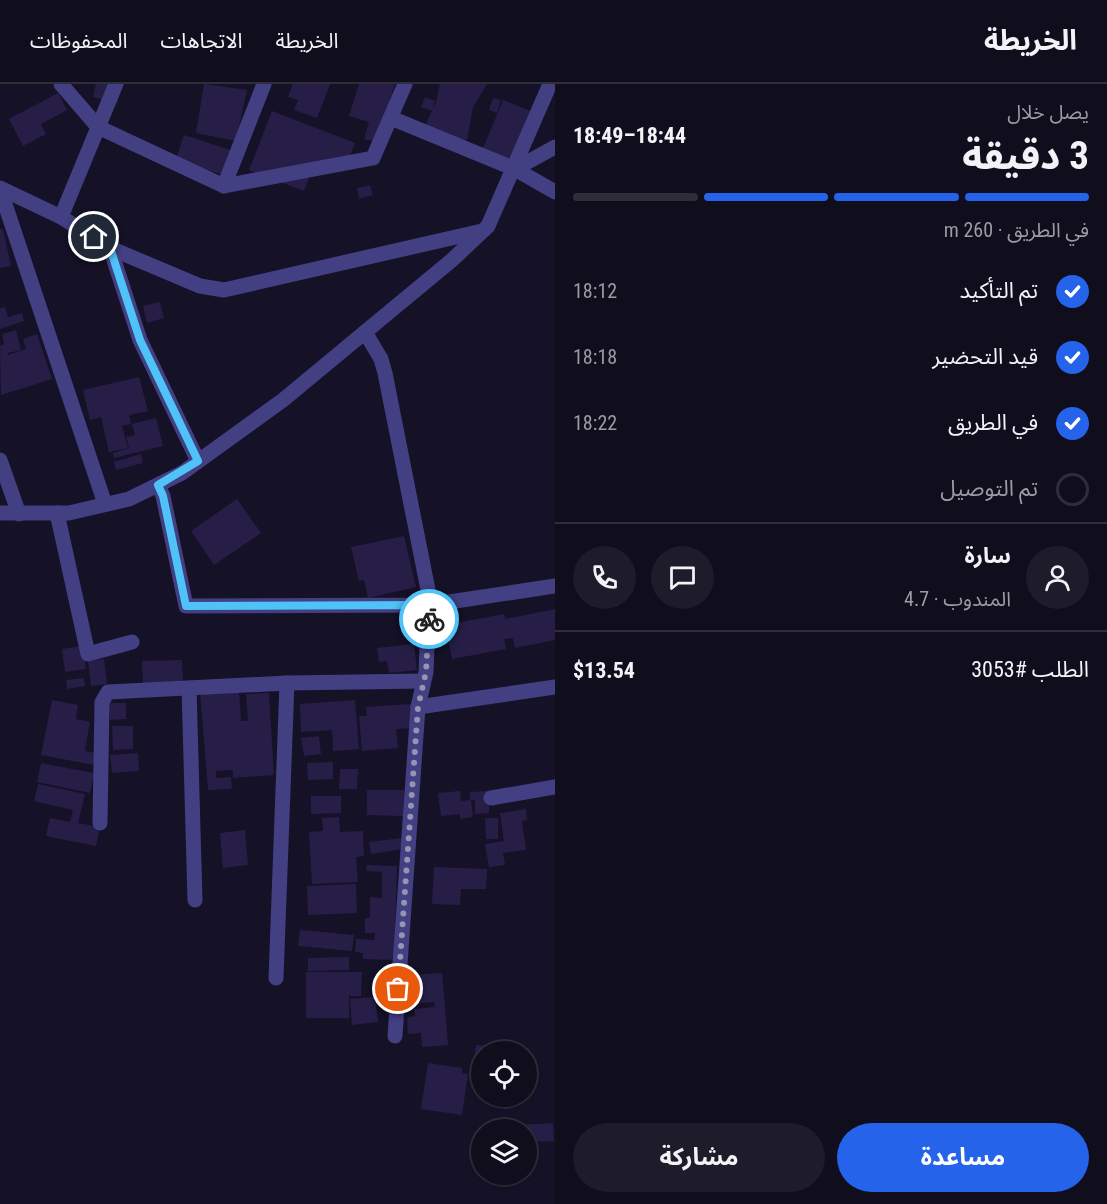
<!DOCTYPE html>
<html lang="ar">
<meta charset="utf-8">
<style>
body{margin:0;font-family:"Roboto Condensed","Noto Sans Arabic",sans-serif;background:#1e1b2a;color:#f1f3f6;direction:rtl;height:100vh;display:flex;flex-direction:column;font-size:22px;white-space:nowrap}
*{box-sizing:border-box;margin:0}
p{font-size:20px;color:#9c9ca4}
.icon{flex:none;width:33px;height:33px;fill:none;stroke:currentColor;stroke-width:2;stroke-linecap:round;stroke-linejoin:round}
.map{position:relative;flex:1;overflow:hidden;direction:ltr}
.details{display:flex;flex-direction:column;background:#100d1d;width:552px}
.details>*{flex:none}
.fabs{position:absolute;left:471px;top:957px;display:grid;gap:12px}
.fabs a{display:grid;place-items:center;width:66px;height:66px;border-radius:50%;background:#100d1d;box-shadow:0 2px 4px #0004,0 0 0 2px #302d3b;font-size:30px}
.pin{position:absolute;display:grid;place-items:center;width:51px;height:51px;color:#fff;margin:-26px;border:3px solid #fff;border-radius:50%;box-shadow:0 2px 6px #0007}
.courier{position:absolute;display:grid;place-items:center;width:60px;height:60px;margin:-30px;border:4px solid #4fc3f7;border-radius:50%;background:#fff;color:#222;box-shadow:0 2px 8px #0007}
.head em{font-style:normal;font-weight:700}
.head div{display:flex;flex-direction:column-reverse}
.head{display:flex;align-items:center;justify-content:space-between;height:102px;padding:0 18px}
h1{font-size:39px;font-weight:700;line-height:45px}
.bar{display:grid;grid-template-columns:repeat(4,1fr);gap:9px 6px;align-content:center;height:72px;padding:0 18px}
.bar i{height:8px;border-radius:4px;background:#302d3b}
.bar .selected{background:#2563eb}
.bar p{grid-column:span 4}
.line{display:flex;align-items:center;gap:15px;padding:0 18px;border-top:2px solid #302d3b}
.line div{flex:1}
.round{display:grid;place-items:center;flex:none;width:63px;height:63px;border-radius:32px;background:#1e1b2a}
ol{padding:0 18px;list-style:none}
li{display:flex;align-items:center;gap:18px;height:66px}
li p{margin-inline-start:auto}
li .icon{padding:6px;border-radius:50%;background:#2563eb;color:#fff;stroke-width:4}
li:last-child{color:#9c9ca4}
li i{width:33px;height:33px;border:3px solid #302d3b;border-radius:50%}
.cta{display:flex;gap:12px;margin-top:auto;padding:12px 18px}
.cta a{flex:1;height:69px;border-radius:36px;background:#2563eb;color:#fff;font-size:24px;font-weight:700;line-height:69px;text-align:center}
.cta a+a{background:#1e1b2a;color:#f1f3f6}
header{display:flex;align-items:center;gap:36px;box-sizing:border-box;height:84px;padding:0 30px;background:#100d1d;border-bottom:2px solid #302d3b}
header strong{font-size:28px}
nav{display:flex;gap:33px;margin-inline-start:auto;font-size:21px}
main{display:flex;flex:1;min-height:0}
.map>svg:first-child{display:block}
.building{fill:#271e47}
.lines{fill:none;stroke-linecap:round;stroke-linejoin:round}
.minor{stroke:#423f83;stroke-width:15}
.done{stroke:#9793b2;stroke-width:6;stroke-dasharray:0 10.8}
.route{stroke:#4fc3f7;stroke-width:8}
</style>
<header>
<strong>الخريطة</strong>
<nav><a>الخريطة</a><a>الاتجاهات</a><a>المحفوظات</a></nav>
</header>
<main>
<section class="details">
<div class="head"><div><h1>3 دقيقة</h1><p>يصل خلال</p></div><em>18:44–18:49</em></div>
<div class="bar"><i class="selected"></i><i class="selected"></i><i class="selected"></i><i></i><p>في الطريق · 260 m</p></div>
<ol>
<li><svg class="icon" aria-label="check" viewBox="0 0 24 24"><path d="M5 12l5 5 9-10"/></svg>تم التأكيد<p>18:12</p></li>
<li><svg class="icon" aria-label="check" viewBox="0 0 24 24"><path d="M5 12l5 5 9-10"/></svg>قيد التحضير<p>18:18</p></li>
<li><svg class="icon" aria-label="check" viewBox="0 0 24 24"><path d="M5 12l5 5 9-10"/></svg>في الطريق<p>18:22</p></li>
<li><i></i>تم التوصيل</li>
</ol>
<div class="line" style="height:108px"><a class="round"><svg class="icon" aria-label="person" viewBox="0 0 24 24"><circle cx="12" cy="8" r="4"/><path d="M4 21q1-7 8-7t8 7"/></svg></a><div><b>سارة</b><p>المندوب · 4.7</p></div><a class="round"><svg class="icon" aria-label="chat" viewBox="0 0 24 24"><path d="M4 5h16v11H9l-5 4z"/></svg></a><a class="round"><svg class="icon" aria-label="phone" viewBox="0 0 24 24"><path d="M5 4h4l2 5-3 2q2 4 5 5l2-3 5 2v4C11 20 4 13 5 4z"/></svg></a></div>
<div class="line" style="height:78px"><div>الطلب #3053</div><b>$13.54</b></div>
<div class="cta"><a>مساعدة</a><a>مشاركة</a></div>
</section>
<div class="map">
<svg width="555" height="1120" viewBox="0 0 555 1120">
<rect width="100%" height="100%" fill="#151127"/>
<g class="building">
<path d="M 96,0 L 121,0 L 117,19 L 93,13 Z"/>
<path d="M 204,0 L 247,6 L 236,57 L 196,49 Z"/>
<path d="M 293,0 L 330,0 L 317,34 L 294,26 L 298,16 L 288,13 Z"/>
<path d="M 359,0 L 395,0 L 376,58 L 364,55 L 369,38 L 349,32 Z"/>
<path d="M 440,0 L 487,0 L 473,23 L 467,56 L 451,54 L 425,42 L 436,18 Z"/>
<path d="M 58,9 L 67,26 L 41,40 L 46,50 L 23,62 L 9,35 Z"/>
<path d="M 425,13 L 435,17 L 432,27 L 421,23 Z"/>
<path d="M 493,14 L 501,16 L 497,29 L 489,26 Z"/>
<path d="M 503,16 L 533,28 L 518,79 L 483,64 Z"/>
<path d="M 272,27 L 355,59 L 347,79 L 332,74 L 329,83 L 315,78 L 304,107 L 249,86 Z"/>
<path d="M 184,51 L 233,67 L 226,92 L 176,75 Z"/>
<path d="M 370,101 L 373,111 L 359,115 L 357,104 Z"/>
<path d="M 0,145 L 3,145 L 11,182 L 0,184 Z"/>
<path d="M 160,218 L 164,234 L 147,239 L 143,222 Z"/>
<path d="M 5,223 L 8,233 L 22,229 L 24,237 L 0,245 L 0,224 Z"/>
<path d="M 16,246 L 21,266 L 8,269 L 8,271 L 26,265 L 23,255 L 37,250 L 52,295 L 1,311 L 0,262 L 4,260 L 2,250 Z"/>
<path d="M 139,293 L 148,327 L 129,331 L 131,340 L 122,342 L 128,364 L 109,368 L 101,333 L 90,336 L 83,306 Z"/>
<path d="M 156,334 L 163,362 L 114,374 L 113,369 L 129,364 L 126,353 L 135,351 L 132,340 Z"/>
<path d="M 141,370 L 143,379 L 116,386 L 114,378 Z"/>
<path d="M 237,415 L 261,449 L 214,481 L 191,447 Z"/>
<path d="M 404,452 L 416,503 L 368,514 L 364,496 L 359,497 L 351,463 Z"/>
<path d="M 555,525 L 555,556 L 515,564 L 513,554 L 504,555 L 506,565 L 452,575 L 445,541 L 504,530 L 505,535 Z"/>
<path d="M 414,560 L 417,586 L 389,589 L 387,577 L 379,578 L 377,564 Z"/>
<path d="M 83,562 L 86,585 L 65,588 L 62,565 Z"/>
<path d="M 104,575 L 107,600 L 91,602 L 88,577 Z"/>
<path d="M 182,576 L 183,599 L 143,601 L 142,577 Z"/>
<path d="M 84,594 L 85,602 L 67,605 L 66,596 Z"/>
<path d="M 239,607 L 241,637 L 248,637 L 246,610 L 269,609 L 274,691 L 233,694 L 233,686 L 216,687 L 216,694 L 231,693 L 232,705 L 208,706 L 200,609 Z"/>
<path d="M 52,616 L 78,621 L 76,635 L 90,638 L 85,667 L 96,669 L 94,681 L 41,671 Z"/>
<path d="M 355,616 L 359,665 L 333,667 L 332,646 L 301,648 L 300,620 Z"/>
<path d="M 109,619 L 126,619 L 126,635 L 110,636 Z"/>
<path d="M 410,620 L 412,644 L 396,645 L 398,664 L 362,667 L 359,632 L 367,632 L 366,623 Z"/>
<path d="M 112,642 L 133,642 L 133,665 L 113,666 Z"/>
<path d="M 319,652 L 321,670 L 304,672 L 301,654 Z"/>
<path d="M 138,669 L 139,687 L 112,689 L 110,671 Z"/>
<path d="M 333,678 L 333,695 L 308,696 L 307,679 Z"/>
<path d="M 41,679 L 94,689 L 90,709 L 37,698 Z"/>
<path d="M 340,685 L 358,685 L 357,705 L 339,705 Z"/>
<path d="M 38,700 L 85,710 L 78,739 L 100,743 L 96,762 L 46,752 L 50,734 L 70,738 L 73,726 L 34,717 Z"/>
<path d="M 367,706 L 404,706 L 403,732 L 367,731 Z"/>
<path d="M 460,707 L 461,717 L 471,716 L 473,733 L 460,735 L 460,730 L 441,732 L 438,709 Z"/>
<path d="M 489,707 L 489,729 L 475,730 L 475,716 L 470,716 L 470,708 Z"/>
<path d="M 311,712 L 341,712 L 341,729 L 311,730 Z"/>
<path d="M 526,725 L 527,736 L 522,737 L 526,766 L 503,769 L 505,781 L 489,783 L 485,760 L 504,757 L 500,729 Z"/>
<path d="M 339,733 L 340,748 L 363,747 L 364,772 L 356,773 L 358,798 L 312,800 L 309,748 L 323,747 L 322,734 Z"/>
<path d="M 485,734 L 498,734 L 498,755 L 486,755 Z"/>
<path d="M 245,746 L 248,781 L 223,784 L 220,749 Z"/>
<path d="M 402,754 L 403,765 L 371,770 L 369,758 Z"/>
<path d="M 367,781 L 397,782 L 394,876 L 363,875 L 363,869 L 355,868 L 356,855 L 374,856 L 375,849 L 365,849 L 365,834 L 370,834 L 370,813 L 382,814 L 382,788 L 366,787 Z"/>
<path d="M 434,783 L 487,785 L 486,805 L 461,805 L 460,821 L 432,820 Z"/>
<path d="M 356,800 L 357,829 L 308,831 L 307,802 Z"/>
<path d="M 300,846 L 354,851 L 352,867 L 298,862 Z"/>
<path d="M 349,873 L 349,886 L 308,887 L 308,874 Z"/>
<path d="M 306,888 L 362,888 L 361,912 L 349,912 L 349,934 L 306,934 Z"/>
<path d="M 442,889 L 448,961 L 422,963 L 421,949 L 408,950 L 407,933 L 415,932 L 414,925 L 435,923 L 434,918 L 413,920 L 411,891 Z"/>
<path d="M 375,913 L 378,938 L 352,941 L 350,915 Z"/>
<path d="M 476,961 L 493,962 L 493,968 L 482,968 L 482,978 L 474,977 Z"/>
<path d="M 428,979 L 462,984 L 462,989 L 468,990 L 462,1031 L 421,1025 Z"/>
<path d="M 553,1039 L 554,1057 L 526,1058 L 526,1046 L 519,1046 L 518,1041 Z"/>
</g>
<g class="lines">
<g class="minor">
<path d="M 61,0 L 98,43 L 224,102 L 373,74 L 405,0"/>
<path d="M 391,34 L 515,85 L 555,108"/>
<path d="M 515,85 L 555,63"/>
<path d="M 224,102 L 264,0"/>
<path d="M 0,104 L 61,133 L 110,164 L 140,256 L 198,377"/>
<path d="M 0,105 L 105,420"/>
<path d="M 61,133 L 116,0"/>
<path d="M 110,164 L 200,202 L 224,206 L 482,147"/>
<path d="M 365,248 L 381,275 L 385,289 L 429,511 L 426,588 L 418,623 L 395,952"/>
<path d="M 0,376 L 19,430"/>
<path d="M 158,401 L 163,412 L 186,522 L 429,521 L 555,502"/>
<path d="M 0,429 L 69,429 L 129,415 L 182,389 L 283,316 L 452,176 L 488,142 L 550,0"/>
<path d="M 57,429 L 88,570 L 132,558"/>
<path d="M 189,604 L 195,816"/>
<path d="M 418,623 L 555,603"/>
<path d="M 491,714 L 555,703"/>
<path d="M 100,739 L 102,618 L 108,608 L 287,599 L 423,597"/>
<path d="M 276,894 L 287,599"/>
</g>
</g>
<g class="lines">
<path class="done" d="M 398,905 L 418,623 L 426,588 L 429,535"/>
<path class="route" d="M 94,153 L 110,164 L 140,256 L 198,377 L 158,401 L 163,412 L 186,522 L 429,521 L 429,535"/>
</g>
</svg>
<div class="fabs">
<a><svg class="icon" aria-label="locate" viewBox="0 0 24 24"><circle cx="12" cy="12" r="6"/><path d="M12 2v4M12 18v4M2 12h4M18 12h4"/></svg></a>
<a><svg class="icon" aria-label="layers" viewBox="0 0 24 24"><path d="M12 4l9 5-9 5-9-5zM3 14l9 5 9-5"/></svg></a>
</div>
<div class="pin" style="left:398px;top:905px;background:#ea580c"><svg class="icon" aria-label="bag" viewBox="0 0 24 24"><path d="M5 8h14l-1 12H6zM9 8a3 3 0 0 1 6 0"/></svg></div>
<div class="pin" style="left:94px;top:153px;background:#1f2937"><svg class="icon" aria-label="home" viewBox="0 0 24 24"><path d="M3 11l9-7 9 7M6 9v11h12V9"/></svg></div>
<div class="courier" style="left:429px;top:535px"><svg class="icon" aria-label="bike" viewBox="0 0 24 24"><circle cx="6" cy="16" r="4"/><circle cx="18" cy="16" r="4"/><path d="M6 16l4-8h5l3 8M10 8l3 8H6M13 5h3"/></svg></div>
</div>
</main>
